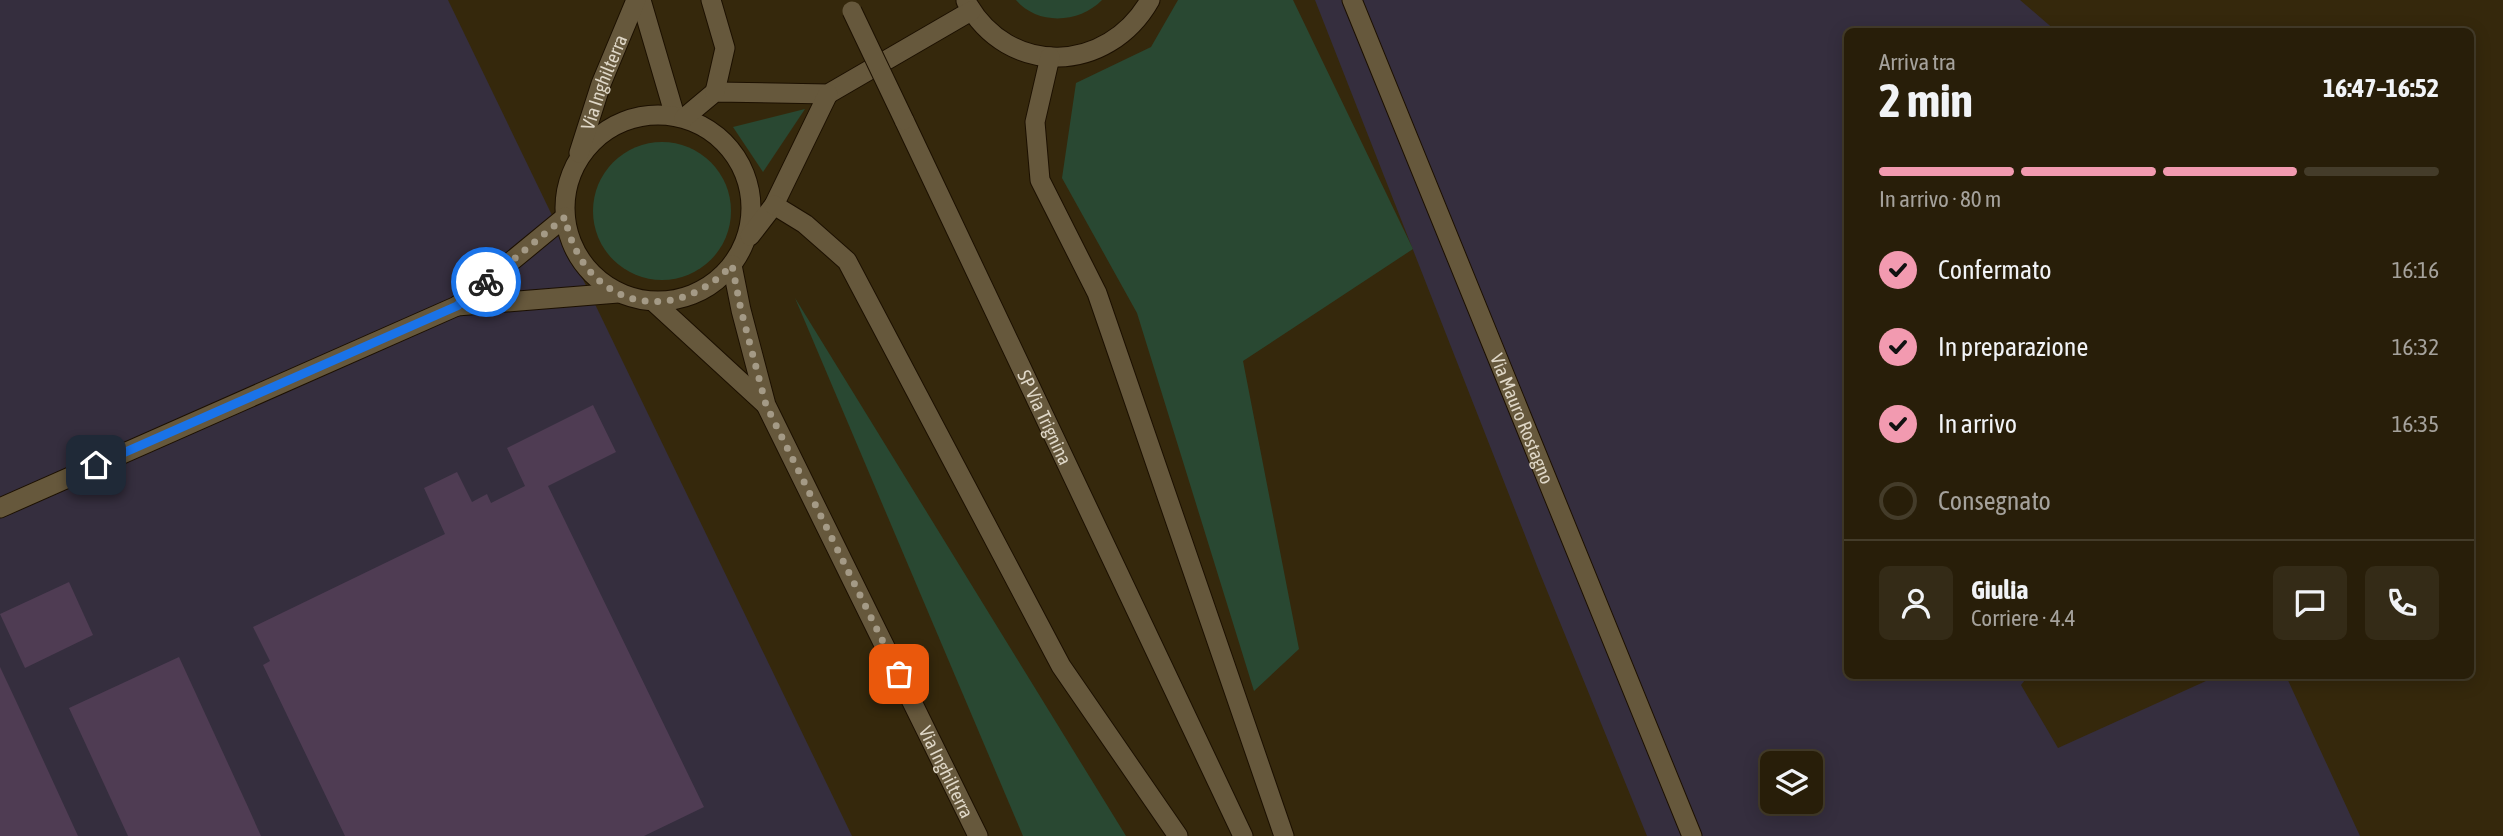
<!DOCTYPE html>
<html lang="it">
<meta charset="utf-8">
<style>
body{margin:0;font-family:"Asap Condensed",sans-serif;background:#342b17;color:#f1f3f6;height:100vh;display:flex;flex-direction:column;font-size:26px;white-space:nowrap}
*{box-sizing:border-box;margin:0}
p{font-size:23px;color:#a5a29c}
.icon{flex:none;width:38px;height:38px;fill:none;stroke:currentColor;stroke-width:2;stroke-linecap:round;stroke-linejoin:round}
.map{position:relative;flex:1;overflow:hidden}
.side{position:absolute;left:1844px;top:28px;width:630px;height:651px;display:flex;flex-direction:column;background:#281e09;border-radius:10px;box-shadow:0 4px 18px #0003,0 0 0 2px #443c2a}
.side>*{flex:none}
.fabs{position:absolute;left:1760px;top:751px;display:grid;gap:14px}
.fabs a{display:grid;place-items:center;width:63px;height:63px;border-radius:10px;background:#281e09;box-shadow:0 4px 18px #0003,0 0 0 2px #443c2a;font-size:35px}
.pin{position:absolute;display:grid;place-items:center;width:60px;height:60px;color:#fff;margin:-30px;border-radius:14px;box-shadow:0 4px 10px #0006}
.courier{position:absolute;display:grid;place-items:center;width:70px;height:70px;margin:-35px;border:5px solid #1a73e8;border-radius:50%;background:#fff;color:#222;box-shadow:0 2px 9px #0007}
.overview em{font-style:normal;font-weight:700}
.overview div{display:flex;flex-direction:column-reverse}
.overview{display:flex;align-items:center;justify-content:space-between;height:119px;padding:0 35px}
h1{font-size:46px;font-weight:700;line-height:52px}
.bar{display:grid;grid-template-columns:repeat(4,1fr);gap:10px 7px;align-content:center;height:84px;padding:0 35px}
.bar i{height:9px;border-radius:5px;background:#443c2a}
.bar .selected{background:#f29ab0}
.bar p{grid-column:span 4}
.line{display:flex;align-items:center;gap:18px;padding:0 35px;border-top:2px solid #443c2a}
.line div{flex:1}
.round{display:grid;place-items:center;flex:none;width:74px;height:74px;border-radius:10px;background:#342b17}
ol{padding:0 35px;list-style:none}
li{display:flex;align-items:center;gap:21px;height:77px}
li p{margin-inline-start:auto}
li .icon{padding:7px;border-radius:50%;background:#f29ab0;color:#111;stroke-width:4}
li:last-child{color:#a5a29c}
li i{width:38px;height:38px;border:4px solid #443c2a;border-radius:50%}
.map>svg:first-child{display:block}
.industrial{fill:#352e3e;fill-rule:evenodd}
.green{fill:#294832}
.building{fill:#4f3c53}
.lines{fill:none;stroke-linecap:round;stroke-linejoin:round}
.minor-casing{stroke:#1c1000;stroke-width:21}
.tertiary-casing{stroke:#1c1000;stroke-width:21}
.secondary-casing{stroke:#1c1000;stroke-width:21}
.minor{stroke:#66583c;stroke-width:19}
.tertiary{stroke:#66583c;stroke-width:19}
.secondary{stroke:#66583c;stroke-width:19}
.secondary-bridge-casing{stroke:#1c1000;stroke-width:21;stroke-linecap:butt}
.secondary-bridge{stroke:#66583c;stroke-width:19}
.done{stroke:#a49a86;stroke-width:7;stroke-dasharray:0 12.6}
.route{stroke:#1a73e8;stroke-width:9}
.labels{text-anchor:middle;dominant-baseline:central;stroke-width:5;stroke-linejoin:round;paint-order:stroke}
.street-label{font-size:19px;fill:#dfd7c7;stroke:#35280c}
</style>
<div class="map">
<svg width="2503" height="836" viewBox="0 0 2503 836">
<rect width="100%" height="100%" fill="#35280c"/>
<g class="industrial">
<path d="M 0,0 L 448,0 L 852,836 L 0,836 Z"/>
<path d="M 1315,0 L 2020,0 L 2056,31 L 1848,32 L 1848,676 L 2028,676 L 2021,685 L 2058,748 L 2217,676 L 2286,676 L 2360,836 L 1647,836 L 1539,571 ZM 1773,763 L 1811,763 L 1811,802 L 1773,802 Z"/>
</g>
<g class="green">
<path d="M 1016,0 L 1102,0 C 1080,23 1038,26 1016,0 Z"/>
<path d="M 1178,0 L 1293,0 L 1413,249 L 1243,361 L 1299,649 L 1254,691 L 1137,313 L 1062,178 L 1076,83 L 1151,47 Z"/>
<path d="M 805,109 L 763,172 L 733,127 Z"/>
<circle cx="662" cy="211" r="69"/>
<path d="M 795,298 L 1126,836 L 1023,836 Z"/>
</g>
<g class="building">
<path d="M 593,405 L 616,452 L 548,486 L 704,807 L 644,836 L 345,836 L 263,665 L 270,661 L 253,627 L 445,534 L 424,488 L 457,472 L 472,502 L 487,494 L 491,503 L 525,486 L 507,448 Z"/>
<path d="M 69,582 L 93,635 L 25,668 L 0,614 Z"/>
<path d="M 179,657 L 248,807 L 261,836 L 128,836 L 69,708 Z"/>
<path d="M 0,667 L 16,701 L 78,836 L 0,836 Z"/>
</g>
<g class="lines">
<defs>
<g id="minor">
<path id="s1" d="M 1352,0 L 1692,836"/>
</g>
<g id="tertiary">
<path d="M 641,0 L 675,116"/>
<path d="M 966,1 C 1008,78 1108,74 1150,0"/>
<circle cx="658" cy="208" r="93"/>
<path d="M 684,118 L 715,92 L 828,94 L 971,11"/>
<path id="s2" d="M 579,153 L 601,84 L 636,0"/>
<path d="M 750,236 L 774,205 L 828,94"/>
<path id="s3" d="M 732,265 L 741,310 L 766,405 L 978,836"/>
<path d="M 654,302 L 765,404"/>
<path d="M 457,306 L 618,293"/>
<path d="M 0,508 L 457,306 L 565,217"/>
</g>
<g id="secondary">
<path d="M 711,0 L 725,48 L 715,92"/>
<path d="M 1050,57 L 1035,122 L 1040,180 L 1097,293 L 1284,836"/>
<path id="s4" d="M 904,120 L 1243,836"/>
<path d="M 774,205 L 805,224 L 847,261 L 1061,666 L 1178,836"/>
</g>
</defs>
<use href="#minor" class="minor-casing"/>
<use href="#tertiary" class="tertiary-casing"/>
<use href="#secondary" class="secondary-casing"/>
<use href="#minor" class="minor"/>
<use href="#tertiary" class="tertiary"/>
<use href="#secondary" class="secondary"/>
<defs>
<path id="secondary-bridge" d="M 852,11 L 904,120"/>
</defs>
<use href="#secondary-bridge" class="secondary-bridge-casing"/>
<use href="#secondary-bridge" class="secondary-bridge"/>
</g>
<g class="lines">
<path class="done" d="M 486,282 L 565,217 C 582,305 670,330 732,265 L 741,310 L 766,405 L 899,674"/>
<path class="route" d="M 96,465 L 457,306 L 486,282"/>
</g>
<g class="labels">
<g class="street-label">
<text stroke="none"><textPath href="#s2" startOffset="75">Via Inghilterra</textPath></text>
<text stroke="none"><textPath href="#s4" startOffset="329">SP Via Trignina</textPath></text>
<text stroke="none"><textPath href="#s1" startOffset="452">Via Mauro Rostagno</textPath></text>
<text stroke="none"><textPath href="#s3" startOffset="553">Via Inghilterra</textPath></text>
</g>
</g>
</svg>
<div class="fabs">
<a><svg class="icon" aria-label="layers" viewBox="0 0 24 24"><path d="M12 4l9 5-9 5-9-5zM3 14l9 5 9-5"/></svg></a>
</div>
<div class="pin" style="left:899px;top:674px;background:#ea580c"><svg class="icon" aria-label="bag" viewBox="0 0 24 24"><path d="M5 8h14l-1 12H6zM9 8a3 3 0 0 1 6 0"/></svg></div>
<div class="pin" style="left:96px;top:465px;background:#1f2937"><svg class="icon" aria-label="home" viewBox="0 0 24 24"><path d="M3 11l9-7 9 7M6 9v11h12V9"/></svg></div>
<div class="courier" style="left:486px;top:282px"><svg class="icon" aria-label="bike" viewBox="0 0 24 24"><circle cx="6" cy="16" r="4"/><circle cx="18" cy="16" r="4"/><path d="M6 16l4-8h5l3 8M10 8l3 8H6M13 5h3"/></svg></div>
<section class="side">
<div class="overview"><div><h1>2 min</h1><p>Arriva tra</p></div><em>16:47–16:52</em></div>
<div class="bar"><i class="selected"></i><i class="selected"></i><i class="selected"></i><i></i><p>In arrivo · 80 m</p></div>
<ol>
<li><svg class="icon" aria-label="check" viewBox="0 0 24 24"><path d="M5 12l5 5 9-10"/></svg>Confermato<p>16:16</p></li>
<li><svg class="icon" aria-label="check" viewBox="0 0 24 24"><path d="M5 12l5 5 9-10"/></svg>In preparazione<p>16:32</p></li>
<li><svg class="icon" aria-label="check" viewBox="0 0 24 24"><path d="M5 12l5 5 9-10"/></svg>In arrivo<p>16:35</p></li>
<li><i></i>Consegnato</li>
</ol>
<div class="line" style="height:126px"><a class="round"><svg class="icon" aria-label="person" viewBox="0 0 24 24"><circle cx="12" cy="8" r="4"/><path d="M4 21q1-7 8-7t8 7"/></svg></a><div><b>Giulia</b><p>Corriere · 4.4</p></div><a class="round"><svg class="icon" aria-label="chat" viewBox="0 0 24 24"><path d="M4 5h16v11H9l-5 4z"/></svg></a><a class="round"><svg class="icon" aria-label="phone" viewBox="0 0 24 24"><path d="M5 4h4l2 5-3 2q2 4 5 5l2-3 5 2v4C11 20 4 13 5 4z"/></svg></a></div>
</section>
</div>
